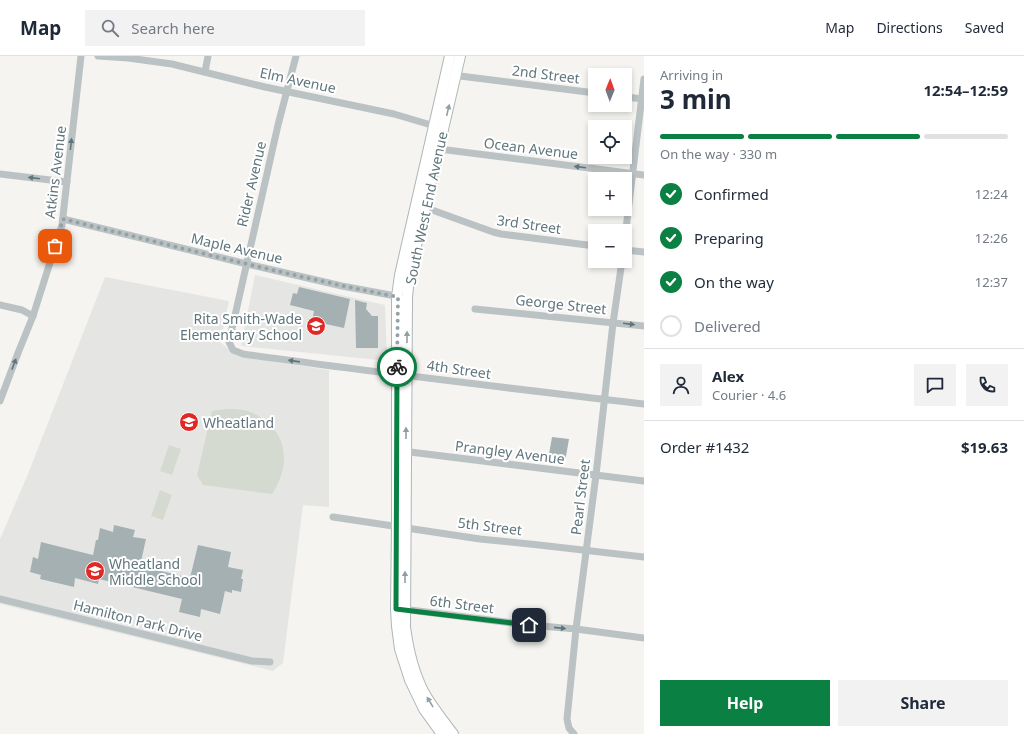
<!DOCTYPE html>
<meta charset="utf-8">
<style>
body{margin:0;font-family:"Noto Sans",sans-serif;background:#f2f2f3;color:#1f2937;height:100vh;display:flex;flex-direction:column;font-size:15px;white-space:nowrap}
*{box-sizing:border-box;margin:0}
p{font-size:13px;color:#747a83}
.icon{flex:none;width:22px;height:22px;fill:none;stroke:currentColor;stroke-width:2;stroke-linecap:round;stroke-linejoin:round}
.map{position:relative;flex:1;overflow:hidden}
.side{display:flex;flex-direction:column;background:#fff;width:380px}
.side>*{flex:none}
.needle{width:26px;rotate:1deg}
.tools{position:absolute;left:588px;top:12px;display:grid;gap:8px}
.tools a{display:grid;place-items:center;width:44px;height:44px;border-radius:0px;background:#fff;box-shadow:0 2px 6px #0003;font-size:20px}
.pin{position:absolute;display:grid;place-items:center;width:34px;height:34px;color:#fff;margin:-17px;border-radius:8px;box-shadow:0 2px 6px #0006}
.courier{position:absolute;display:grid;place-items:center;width:40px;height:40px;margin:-20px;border:3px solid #0b8043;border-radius:50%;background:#fff;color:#222;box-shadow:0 1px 5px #0007}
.headline em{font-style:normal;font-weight:700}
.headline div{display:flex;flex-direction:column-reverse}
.headline{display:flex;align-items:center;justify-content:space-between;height:68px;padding:0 16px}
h1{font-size:26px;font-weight:700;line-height:30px}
.bar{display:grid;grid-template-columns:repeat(4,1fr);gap:6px 4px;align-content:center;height:48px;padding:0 16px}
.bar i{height:5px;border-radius:3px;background:#e0e1e3}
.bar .on{background:#0b8043}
.bar p{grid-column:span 4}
.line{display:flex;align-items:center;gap:10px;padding:0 16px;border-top:1px solid #e0e1e3}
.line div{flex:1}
.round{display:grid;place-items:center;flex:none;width:42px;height:42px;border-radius:0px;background:#f2f2f3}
ol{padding:0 16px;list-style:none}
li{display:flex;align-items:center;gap:12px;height:44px}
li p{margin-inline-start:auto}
li .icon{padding:4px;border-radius:50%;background:#0b8043;color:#fff;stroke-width:4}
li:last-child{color:#747a83}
li i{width:22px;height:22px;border:2px solid #e0e1e3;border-radius:50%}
.action{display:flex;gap:8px;margin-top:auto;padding:8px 16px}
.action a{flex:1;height:46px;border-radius:0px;background:#0b8043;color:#fff;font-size:16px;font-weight:700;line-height:46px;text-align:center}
.action a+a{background:#f2f2f3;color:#1f2937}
header{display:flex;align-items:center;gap:24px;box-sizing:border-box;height:56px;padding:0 20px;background:#fff;border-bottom:1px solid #e0e1e3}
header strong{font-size:19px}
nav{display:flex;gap:22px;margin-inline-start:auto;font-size:14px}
.search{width:280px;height:36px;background:#f2f2f3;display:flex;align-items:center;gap:10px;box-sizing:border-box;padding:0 14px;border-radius:0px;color:#747a83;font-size:15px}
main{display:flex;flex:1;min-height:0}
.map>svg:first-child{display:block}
.built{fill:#e5e6e4}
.green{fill:#d5dad0}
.building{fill:#a4b0b2}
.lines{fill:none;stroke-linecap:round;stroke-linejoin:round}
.secondary-casing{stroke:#aeb6b8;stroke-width:12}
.street{stroke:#bbc2c4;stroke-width:7}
.secondary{stroke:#fff;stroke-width:10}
.oneway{fill:#909fa3}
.oneway2{fill:#60767c}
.done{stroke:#94a2a5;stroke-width:4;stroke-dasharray:0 7.2}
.route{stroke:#0b8043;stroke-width:5}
.labels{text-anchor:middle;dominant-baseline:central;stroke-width:4;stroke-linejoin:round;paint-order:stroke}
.street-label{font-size:14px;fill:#60767c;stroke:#fff}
.poi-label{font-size:14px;fill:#60767c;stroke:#fff;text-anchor:start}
</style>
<header>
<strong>Map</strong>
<div class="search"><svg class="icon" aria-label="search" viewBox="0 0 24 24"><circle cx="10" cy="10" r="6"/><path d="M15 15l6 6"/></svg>Search here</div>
<nav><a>Map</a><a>Directions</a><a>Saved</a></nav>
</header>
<main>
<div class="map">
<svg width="644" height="678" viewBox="0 0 644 678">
<rect width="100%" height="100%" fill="#f5f4f1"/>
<g class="built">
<path d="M 255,219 L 385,249 L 387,305 L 241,290 Z"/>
<path d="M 105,221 L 229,245 L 220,286 L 237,300 L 329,314 L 329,451 L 303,449 L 283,607 L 273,615 L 0,548 L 0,483 L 28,418 Z"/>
</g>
<g class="green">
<path d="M 226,353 C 235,353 245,353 253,357 C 288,374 292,408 272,438 L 203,429 L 197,419 L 212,355 Z"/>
<path d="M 169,389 L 181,393 L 172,419 L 160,415 Z"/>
<path d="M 160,434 L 172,439 L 163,464 L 151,460 Z"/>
</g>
<g class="building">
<path d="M 299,231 L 350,243 L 344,272 L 312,265 L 314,255 L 290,249 L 293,237 L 297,238 Z"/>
<path d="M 355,244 L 367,247 L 366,253 L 372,260 L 378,260 L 378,292 L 356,292 Z"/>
<path d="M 552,381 L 569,383 L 565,406 L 548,404 Z"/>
<path d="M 114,469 L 135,474 L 133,481 L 146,483 L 140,510 L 190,522 L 198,489 L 231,496 L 228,511 L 243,514 L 241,523 L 243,523 L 241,536 L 232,534 L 232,537 L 225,535 L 220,558 L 201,553 L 200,561 L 179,556 L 182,543 L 99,523 L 98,528 L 75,522 L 74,531 L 40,523 L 41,519 L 30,516 L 33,501 L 38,503 L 41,486 L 93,499 L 96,484 L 98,484 L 100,472 L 113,476 Z"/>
</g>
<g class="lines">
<defs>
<g id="secondary">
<path d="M 442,678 L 424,653 L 410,624 L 400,593 L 397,570 L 396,553 L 397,471 L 397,241 L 400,219 L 450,0"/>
<path d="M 453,678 C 443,665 432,651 424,637 C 413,616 408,594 405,571 L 407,242 L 409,220 L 460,0"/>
</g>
</defs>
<use href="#secondary" class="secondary-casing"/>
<g class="street">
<path d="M 98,0 L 128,2 L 172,8 L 265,31 L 394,58 L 438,71"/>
<path d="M 296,0 L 278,69 L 229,286 L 233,294 L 243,298 C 376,317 510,332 644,348"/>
<path d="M 205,16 L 208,0"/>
<path d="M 452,19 L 595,37"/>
<path d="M 625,41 L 644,43"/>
<path d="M 439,93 L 644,119"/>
<path d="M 0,118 L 67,126"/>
<path d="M 421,150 L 493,176 L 501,178 L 595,190"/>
<path d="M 63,163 L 247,208 L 342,230 L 401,241"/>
<path d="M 625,181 L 644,23"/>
<path d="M 625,194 L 644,196"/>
<path d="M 0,249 L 22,254 L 33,260"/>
<path d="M 475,253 L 644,270"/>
<path d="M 0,345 L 18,297 L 33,260 L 62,169 L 81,0"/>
<path d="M 402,395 L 644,425"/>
<path d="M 333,461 L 480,483 L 539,489 L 644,501"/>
<path d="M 0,543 L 252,605 L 270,606"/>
<path d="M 402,553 L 529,569 L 576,573 L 644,582"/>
<path d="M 574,678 L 569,672 L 567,663 L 576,573 L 596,419 L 613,267 L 622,205"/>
</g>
<use href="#secondary" class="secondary"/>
</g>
<defs><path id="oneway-solid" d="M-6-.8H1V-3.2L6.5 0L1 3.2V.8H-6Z"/></defs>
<g class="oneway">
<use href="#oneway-solid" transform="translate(448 54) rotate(-77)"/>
<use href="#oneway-solid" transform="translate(407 281) rotate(-90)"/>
<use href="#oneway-solid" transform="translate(406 377) rotate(-90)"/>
<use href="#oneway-solid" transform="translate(405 521) rotate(-90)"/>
<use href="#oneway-solid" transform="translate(430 646) rotate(-121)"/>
</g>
<g class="oneway2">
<use href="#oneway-solid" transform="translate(71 88) rotate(-84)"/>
<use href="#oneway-solid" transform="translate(580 111) rotate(-173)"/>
<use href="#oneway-solid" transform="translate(34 122) rotate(-173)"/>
<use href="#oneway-solid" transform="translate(629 268) rotate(7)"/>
<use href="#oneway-solid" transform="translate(294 305) rotate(-172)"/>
<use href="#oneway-solid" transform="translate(14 308) rotate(-70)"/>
<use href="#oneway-solid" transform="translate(560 572) rotate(6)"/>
</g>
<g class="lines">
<path class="done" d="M 55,190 L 63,163 C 174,190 285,219 398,241 L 397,311"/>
<path class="route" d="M 397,311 L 396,553 L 529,569"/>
</g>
<defs>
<symbol id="school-disc" viewBox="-11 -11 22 22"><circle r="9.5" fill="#e02925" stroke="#fff"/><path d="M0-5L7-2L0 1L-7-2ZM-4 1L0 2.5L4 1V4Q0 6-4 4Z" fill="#fff"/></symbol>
</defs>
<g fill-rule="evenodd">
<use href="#school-disc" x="305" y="259" width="22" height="22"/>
<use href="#school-disc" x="178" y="355" width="22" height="22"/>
<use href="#school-disc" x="84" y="504" width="22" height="22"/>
</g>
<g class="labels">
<g class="street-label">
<text transform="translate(546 18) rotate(7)">2nd Street</text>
<text transform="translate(298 24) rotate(12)">Elm Avenue</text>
<text transform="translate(531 92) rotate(7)">Ocean Avenue</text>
<text transform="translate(55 116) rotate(-83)">Atkins Avenue</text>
<text transform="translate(251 128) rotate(-77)">Rider Avenue</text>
<text transform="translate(426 152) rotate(-78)">South West End Avenue</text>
<text transform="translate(529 168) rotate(8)">3rd Street</text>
<text transform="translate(237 192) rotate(13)">Maple Avenue</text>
<text transform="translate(561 248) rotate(6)">George Street</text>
<text transform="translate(459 313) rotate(8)">4th Street</text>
<text transform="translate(510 396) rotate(7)">Prangley Avenue</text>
<text transform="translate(580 441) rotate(-83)">Pearl Street</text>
<text transform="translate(490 470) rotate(7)">5th Street</text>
<text transform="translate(462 548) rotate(7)">6th Street</text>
<text transform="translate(138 564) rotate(14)">Hamilton Park Drive</text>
</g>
<g class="poi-label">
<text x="302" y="262" text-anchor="end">Rita Smith-Wade<tspan x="302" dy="16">Elementary School</tspan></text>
<text x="203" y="366">Wheatland</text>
<text x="109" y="507">Wheatland<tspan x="109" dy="16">Middle School</tspan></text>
</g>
</g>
</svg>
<div class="tools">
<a><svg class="needle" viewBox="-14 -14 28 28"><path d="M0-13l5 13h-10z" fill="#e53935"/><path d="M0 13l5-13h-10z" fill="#747a83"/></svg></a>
<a><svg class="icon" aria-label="locate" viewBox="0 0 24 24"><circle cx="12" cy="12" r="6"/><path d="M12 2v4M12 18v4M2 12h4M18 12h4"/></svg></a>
<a>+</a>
<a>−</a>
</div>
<div class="pin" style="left:55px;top:190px;background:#ea580c"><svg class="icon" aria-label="bag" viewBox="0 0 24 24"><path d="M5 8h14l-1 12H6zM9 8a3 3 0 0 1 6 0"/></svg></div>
<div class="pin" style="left:529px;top:569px;background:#1f2937"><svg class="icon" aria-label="home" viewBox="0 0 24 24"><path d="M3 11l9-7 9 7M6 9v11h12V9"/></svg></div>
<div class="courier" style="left:397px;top:311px"><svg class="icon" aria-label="bike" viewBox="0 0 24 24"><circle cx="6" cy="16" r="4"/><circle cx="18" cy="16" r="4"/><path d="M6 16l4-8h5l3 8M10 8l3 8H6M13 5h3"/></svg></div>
</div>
<section class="side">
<div class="headline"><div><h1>3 min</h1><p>Arriving in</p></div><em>12:54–12:59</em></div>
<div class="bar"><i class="on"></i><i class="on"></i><i class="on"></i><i></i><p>On the way · 330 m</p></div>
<ol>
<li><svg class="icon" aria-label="check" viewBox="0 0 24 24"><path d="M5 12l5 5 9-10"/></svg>Confirmed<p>12:24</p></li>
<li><svg class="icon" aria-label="check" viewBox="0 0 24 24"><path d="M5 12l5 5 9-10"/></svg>Preparing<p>12:26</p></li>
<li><svg class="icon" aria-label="check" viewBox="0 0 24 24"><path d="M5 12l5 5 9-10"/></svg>On the way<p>12:37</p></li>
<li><i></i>Delivered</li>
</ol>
<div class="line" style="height:72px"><a class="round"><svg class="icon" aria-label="person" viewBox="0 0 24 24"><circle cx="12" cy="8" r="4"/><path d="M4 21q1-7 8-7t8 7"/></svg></a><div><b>Alex</b><p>Courier · 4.6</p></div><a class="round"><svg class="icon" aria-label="chat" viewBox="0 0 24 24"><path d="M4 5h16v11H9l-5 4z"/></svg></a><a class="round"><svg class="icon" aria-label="phone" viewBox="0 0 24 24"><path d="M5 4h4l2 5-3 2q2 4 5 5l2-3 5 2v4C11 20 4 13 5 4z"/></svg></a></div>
<div class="line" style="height:52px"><div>Order #1432</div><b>$19.63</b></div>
<div class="action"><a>Help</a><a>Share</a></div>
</section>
</main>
